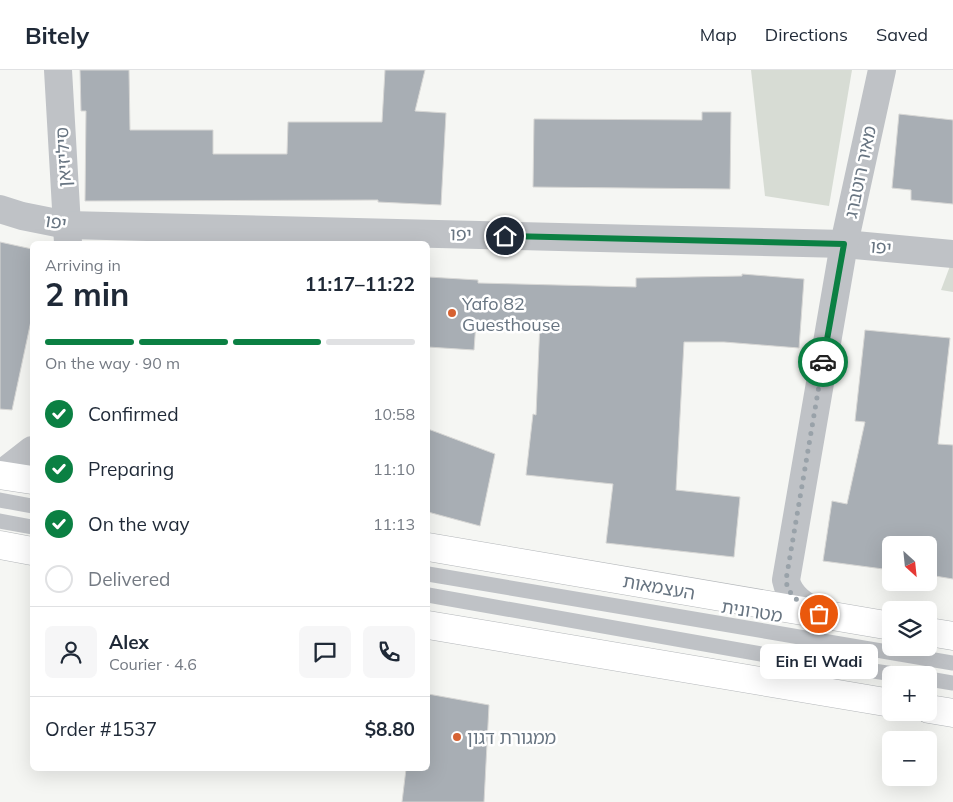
<!DOCTYPE html>
<meta charset="utf-8">
<style>
body{margin:0;font-family:Mulish,"Noto Sans Hebrew",sans-serif;background:#f6f6f7;color:#1f2937;height:100vh;display:flex;flex-direction:column;font-size:19px;white-space:nowrap}
*{box-sizing:border-box;margin:0}
p{font-size:16px;color:#747a83}
.icon{flex:none;width:28px;height:28px;fill:none;stroke:currentColor;stroke-width:2;stroke-linecap:round;stroke-linejoin:round}
.map{position:relative;flex:1;overflow:hidden}
.details{position:absolute;left:30px;top:171px;width:400px;height:530px;display:flex;flex-direction:column;background:#fff;border-radius:8px;box-shadow:0 5px 20px #0002}
.details>*{flex:none}
.needle{width:32px;rotate:153deg}
.fabs{position:absolute;left:882px;top:466px;display:grid;gap:10px}
.fabs a{display:grid;place-items:center;width:55px;height:55px;border-radius:8px;background:#fff;box-shadow:0 5px 20px #0002;font-size:25px}
.pin{position:absolute;display:grid;place-items:center;width:42px;height:42px;color:#fff;margin:-21px;border:2px solid #fff;border-radius:50%;box-shadow:0 1px 5px #0007}
.courier{position:absolute;display:grid;place-items:center;width:50px;height:50px;margin:-25px;border:4px solid #0b8043;border-radius:50%;background:#fff;color:#222;box-shadow:0 1px 6px #0007}
.bubble{position:absolute;height:35px;border-radius:8px;background:#fff;box-shadow:0 5px 20px #0002;font-size:16px;font-weight:700;line-height:35px;text-align:center}
.headline em{font-style:normal;font-weight:700}
.headline div{display:flex;flex-direction:column-reverse}
.headline{display:flex;align-items:center;justify-content:space-between;height:85px;padding:0 15px}
h1{font-size:32px;font-weight:700;line-height:38px}
.bar{display:grid;grid-template-columns:repeat(4,1fr);gap:8px 5px;align-content:center;height:60px;padding:0 15px}
.bar i{height:6px;border-radius:4px;background:#e0e1e3}
.bar .selected{background:#0b8043}
.bar p{grid-column:span 4}
.line{display:flex;align-items:center;gap:12px;padding:0 15px;border-top:1px solid #e0e1e3}
.line div{flex:1}
.round{display:grid;place-items:center;flex:none;width:52px;height:52px;border-radius:8px;background:#f6f6f7}
ol{padding:0 15px;list-style:none}
li{display:flex;align-items:center;gap:15px;height:55px}
li p{margin-inline-start:auto}
li .icon{padding:5px;border-radius:50%;background:#0b8043;color:#fff;stroke-width:4}
li:last-child{color:#747a83}
li i{width:28px;height:28px;border:2px solid #e0e1e3;border-radius:50%}
header{display:flex;align-items:center;gap:30px;box-sizing:border-box;height:70px;padding:0 25px;background:#fff;border-bottom:1px solid #e0e1e3}
header strong{font-size:24px}
nav{display:flex;gap:28px;margin-inline-start:auto;font-size:18px}
.map>svg:first-child{display:block}
.green{fill:#d7dcd4}
.building{fill:#a8aeb4;stroke:#d7d7d5}
.lines{fill:none;stroke-linecap:round;stroke-linejoin:round}
.highway-casing{stroke:#b4b7ba;stroke-width:29}
.lane{stroke:#bfc2c6;stroke-width:15}
.street{stroke:#bfc2c6;stroke-width:28}
.highway{stroke:#fff;stroke-width:28}
.done{stroke:#99a2a9;stroke-width:5;stroke-dasharray:0 9}
.route{stroke:#0b8043;stroke-width:6}
.poi-dot{fill:#d66232;stroke:#fff;stroke-width:2}
.labels{text-anchor:middle;dominant-baseline:central;stroke-width:5;stroke-linejoin:round;paint-order:stroke}
.street-label{font-size:18px;fill:#677481;stroke:#fff}
.poi-label{font-size:18px;fill:#677481;stroke:#fff;text-anchor:start}
</style>
<header>
<strong>Bitely</strong>
<nav><a>Map</a><a>Directions</a><a>Saved</a></nav>
</header>
<div class="map">
<svg width="953" height="732" viewBox="0 0 953 732">
<rect width="100%" height="100%" fill="#f5f6f3"/>
<g class="green">
<path d="M 751,0 L 852,0 L 829,136 L 765,126 Z"/>
<path d="M 953,188 L 953,222 L 941,220 Z"/>
</g>
<g class="building">
<path d="M 80,0 L 129,0 L 130,60 L 213,60 L 213,84 L 287,84 L 288,52 L 382,52 L 385,0 L 425,0 L 415,41 L 446,43 L 441,135 L 378,132 L 378,130 L 85,131 L 86,41 L 81,41 Z"/>
<path d="M 702,42 L 731,42 L 730,119 L 533,117 L 534,49 L 702,50 Z"/>
<path d="M 899,44 L 953,50 L 953,134 L 911,130 L 911,120 L 892,118 Z"/>
<path d="M 0,172 L 32,179 L 32,246 L 12,340 L 0,339 Z"/>
<path d="M 742,204 L 804,209 L 799,278 L 724,272 L 684,272 L 676,420 L 740,427 L 734,487 L 606,473 L 613,414 L 526,405 L 533,344 L 536,345 L 540,252 L 476,252 L 474,280 L 428,277 L 428,207 L 478,210 L 478,213 L 636,217 L 636,208 L 742,206 Z"/>
<path d="M 865,260 L 950,268 L 938,374 L 953,375 L 953,509 L 929,505 L 929,475 L 891,475 L 891,500 L 823,491 L 832,431 L 847,434 L 865,352 L 855,351 Z"/>
<path d="M 428,359 L 495,384 L 480,456 L 428,442 Z"/>
<path d="M 428,624 L 489,635 L 484,732 L 402,732 L 406,699 L 428,699 Z"/>
</g>
<g class="lines">
<defs>
<g id="highway">
<path d="M 0,405 L 32,410"/>
<path d="M 0,475 L 32,481"/>
<path d="M 428,477 L 891,556"/>
<path d="M 428,555 L 891,633"/>
<path d="M 929,562 L 953,566"/>
<path d="M 929,639 L 953,643"/>
</g>
</defs>
<use href="#highway" class="highway-casing"/>
<g class="lane">
<path d="M 0,430 L 32,436"/>
<path d="M 0,451 L 32,457"/>
<path d="M 428,504 L 953,593"/>
<path d="M 428,525 L 761,584 L 900,605"/>
<path d="M 929,609 L 953,613"/>
</g>
<g class="street">
<path d="M 58,0 L 68,173"/>
<path d="M 0,139 L 22,146 L 67,155 L 844,174 L 953,184"/>
<path d="M 0,405 L 32,380"/>
<path d="M 819,544 C 805,536 789,527 786,510 L 844,174 L 882,0"/>
</g>
<use href="#highway" class="highway"/>
</g>
<g class="lines">
<path class="done" d="M 819,544 C 805,536 788,528 786,510 L 823,292"/>
<path class="route" d="M 505,166 L 844,174 L 823,292"/>
</g>
<g class="poi-dot">
<circle cx="452" cy="243" r="5"/>
<circle cx="457" cy="667" r="5"/>
</g>
<g class="labels">
<g class="street-label">
<text transform="translate(63 87) rotate(-93)">סיליזיאן</text>
<text transform="translate(860 102) rotate(-78)">מאיר רוטברג</text>
<text transform="translate(56 152) rotate(9)">יפו</text>
<text transform="translate(461 164) rotate(1)">יפו</text>
<text transform="translate(881 177) rotate(5)">יפו</text>
<text transform="translate(659 517) rotate(10)">העצמאות</text>
<text transform="translate(752 541) rotate(9)">מטרונית</text>
</g>
<g class="poi-label">
<text x="462" y="233">Yafo 82<tspan x="462" dy="21">Guesthouse</tspan></text>
<text x="467" y="667">ממגורת דגון</text>
</g>
</g>
</svg>
<div class="fabs">
<a><svg class="needle" viewBox="-14 -14 28 28"><path d="M0-13l5 13h-10z" fill="#e53935"/><path d="M0 13l5-13h-10z" fill="#747a83"/></svg></a>
<a><svg class="icon" aria-label="layers" viewBox="0 0 24 24"><path d="M12 4l9 5-9 5-9-5zM3 14l9 5 9-5"/></svg></a>
<a>+</a>
<a>−</a>
</div>
<div class="pin" style="left:819px;top:544px;background:#ea580c"><svg class="icon" aria-label="bag" viewBox="0 0 24 24"><path d="M5 8h14l-1 12H6zM9 8a3 3 0 0 1 6 0"/></svg></div>
<div class="pin" style="left:505px;top:166px;background:#1f2937"><svg class="icon" aria-label="home" viewBox="0 0 24 24"><path d="M3 11l9-7 9 7M6 9v11h12V9"/></svg></div>
<div class="courier" style="left:823px;top:292px"><svg class="icon" aria-label="car" viewBox="0 0 24 24"><path d="M5 17H2v-5l4-1 3-4h7l3 4 3 1v5h-3M9 17h6M6 11h13"/><circle cx="7" cy="17" r="2"/><circle cx="17" cy="17" r="2"/></svg></div>
<div class="bubble" style="left:760px;top:574px;width:118px">Ein El Wadi</div>
<section class="details">
<div class="headline"><div><h1>2 min</h1><p>Arriving in</p></div><em>11:17–11:22</em></div>
<div class="bar"><i class="selected"></i><i class="selected"></i><i class="selected"></i><i></i><p>On the way · 90 m</p></div>
<ol>
<li><svg class="icon" aria-label="check" viewBox="0 0 24 24"><path d="M5 12l5 5 9-10"/></svg>Confirmed<p>10:58</p></li>
<li><svg class="icon" aria-label="check" viewBox="0 0 24 24"><path d="M5 12l5 5 9-10"/></svg>Preparing<p>11:10</p></li>
<li><svg class="icon" aria-label="check" viewBox="0 0 24 24"><path d="M5 12l5 5 9-10"/></svg>On the way<p>11:13</p></li>
<li><i></i>Delivered</li>
</ol>
<div class="line" style="height:90px"><a class="round"><svg class="icon" aria-label="person" viewBox="0 0 24 24"><circle cx="12" cy="8" r="4"/><path d="M4 21q1-7 8-7t8 7"/></svg></a><div><b>Alex</b><p>Courier · 4.6</p></div><a class="round"><svg class="icon" aria-label="chat" viewBox="0 0 24 24"><path d="M4 5h16v11H9l-5 4z"/></svg></a><a class="round"><svg class="icon" aria-label="phone" viewBox="0 0 24 24"><path d="M5 4h4l2 5-3 2q2 4 5 5l2-3 5 2v4C11 20 4 13 5 4z"/></svg></a></div>
<div class="line" style="height:65px"><div>Order #1537</div><b>$8.80</b></div>
</section>
</div>
